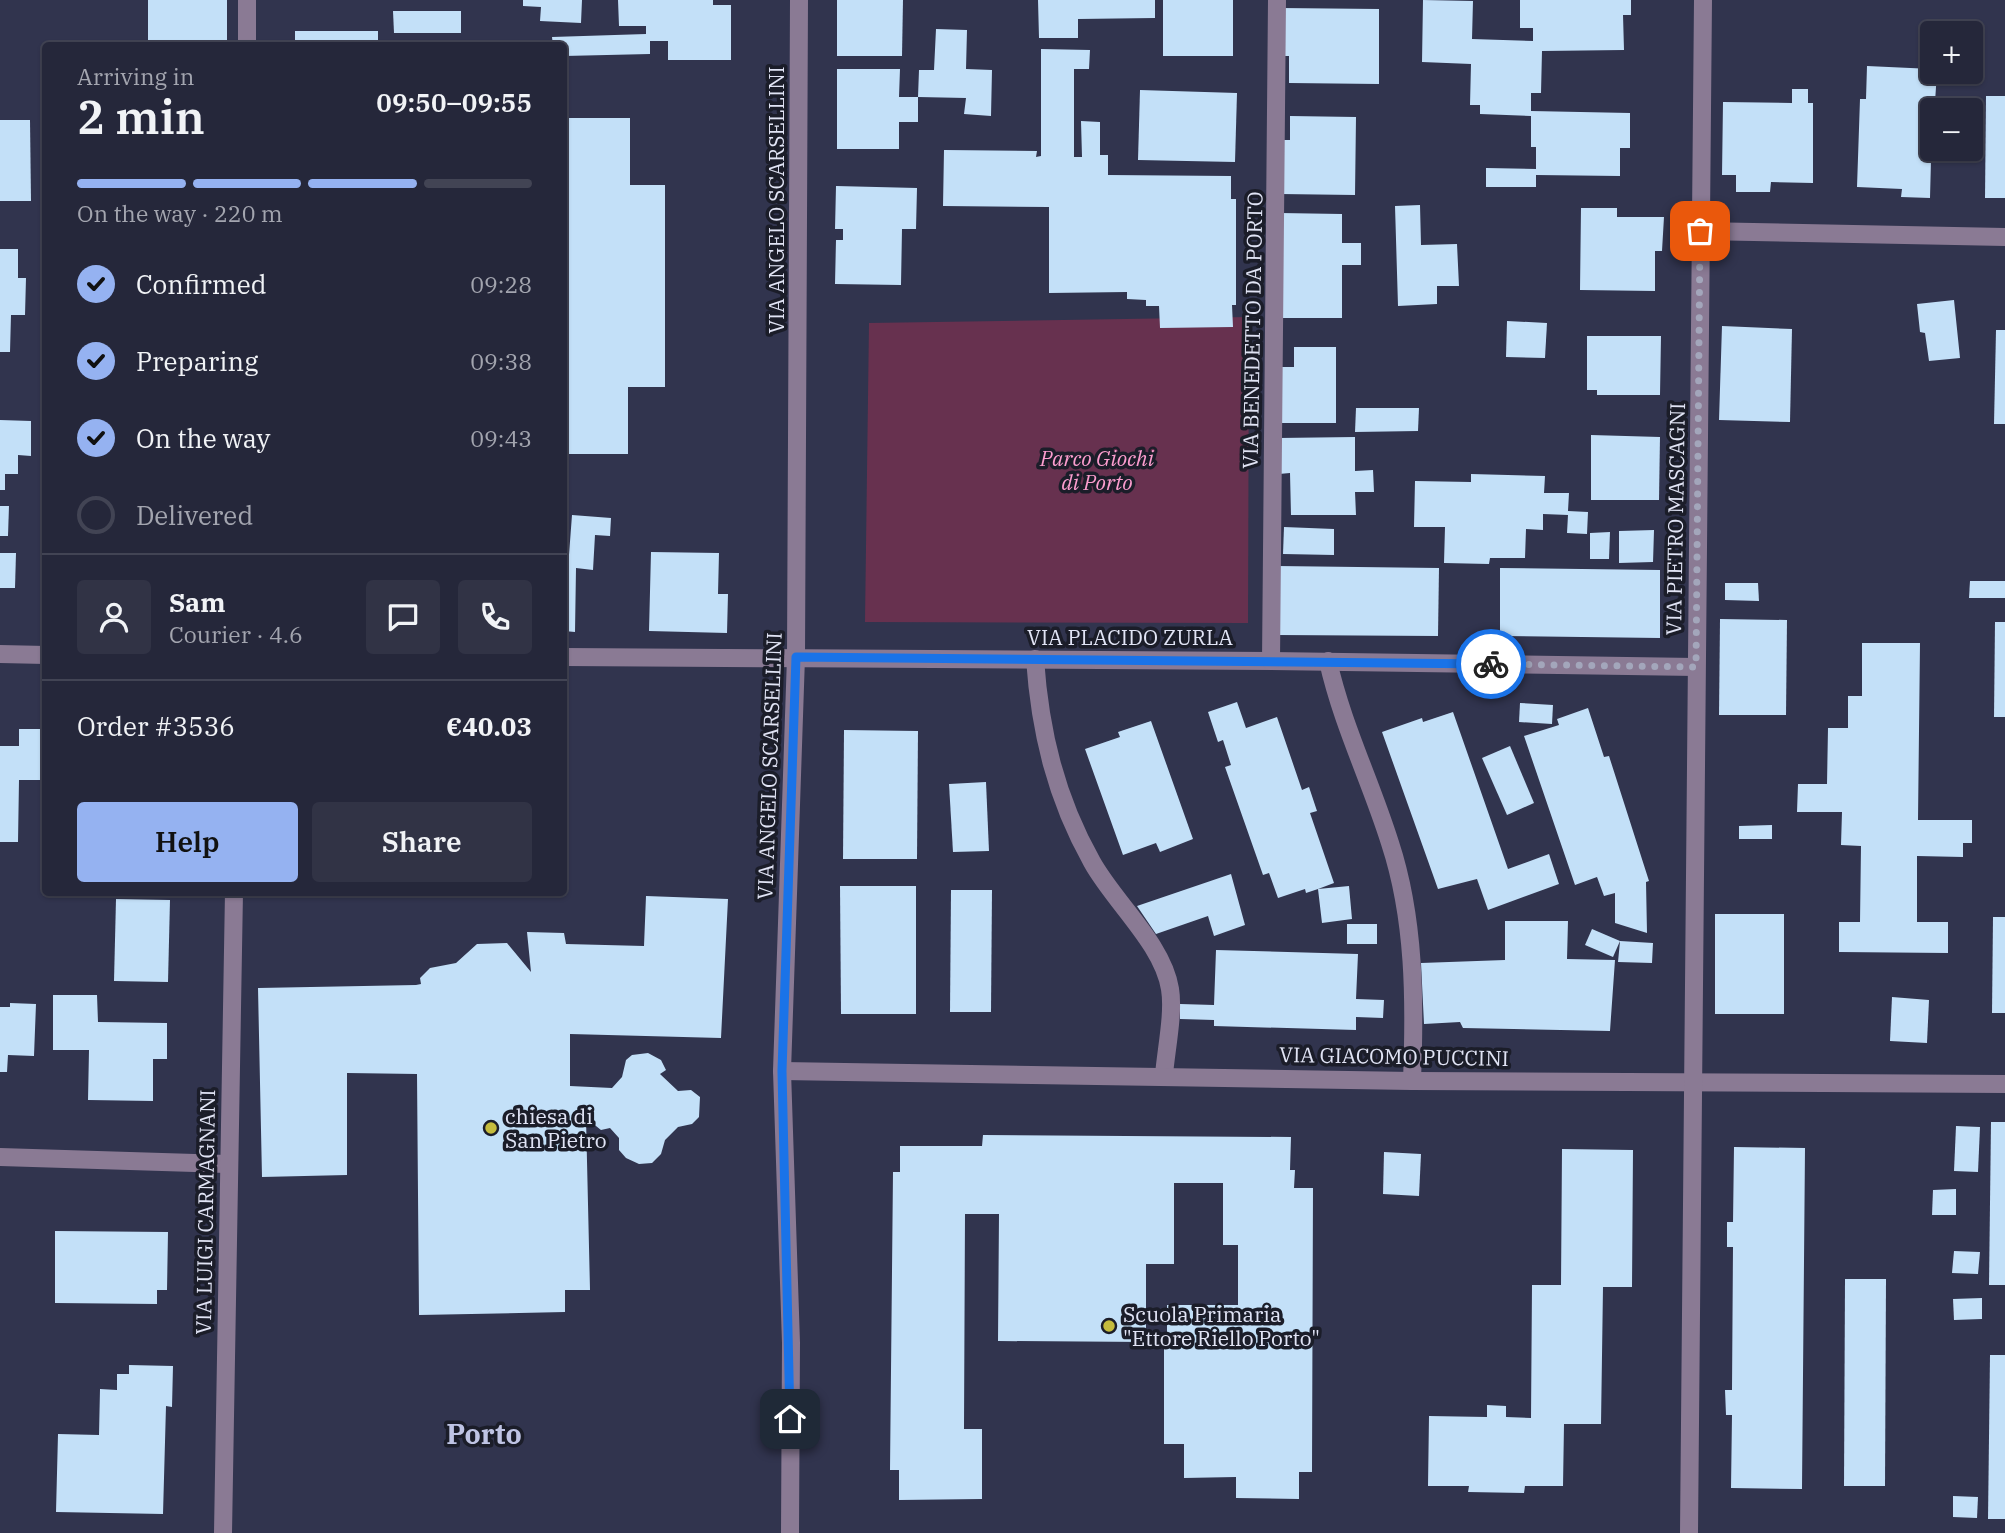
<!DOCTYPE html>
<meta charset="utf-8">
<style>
body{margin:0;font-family:"IBM Plex Serif",serif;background:#313345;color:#f1f3f6;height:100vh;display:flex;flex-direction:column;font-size:26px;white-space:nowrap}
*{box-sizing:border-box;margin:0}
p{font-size:23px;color:#a3a5af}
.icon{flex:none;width:38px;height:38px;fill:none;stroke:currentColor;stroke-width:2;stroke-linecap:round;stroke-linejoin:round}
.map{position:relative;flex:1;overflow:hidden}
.details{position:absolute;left:42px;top:42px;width:525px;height:854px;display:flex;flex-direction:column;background:#25273a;border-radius:7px;box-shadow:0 2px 5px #0004,0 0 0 2px #424454}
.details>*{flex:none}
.tools{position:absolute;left:1920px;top:21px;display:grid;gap:14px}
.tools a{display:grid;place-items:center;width:63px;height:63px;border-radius:7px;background:#25273a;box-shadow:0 2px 5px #0004,0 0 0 2px #424454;font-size:35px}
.pin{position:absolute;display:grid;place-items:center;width:60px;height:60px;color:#fff;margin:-30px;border-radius:14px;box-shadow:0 4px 10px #0006}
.courier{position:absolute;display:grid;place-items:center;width:70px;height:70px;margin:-35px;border:5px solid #1a73e8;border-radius:50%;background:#fff;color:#222;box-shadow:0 2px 9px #0007}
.head em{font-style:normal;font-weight:600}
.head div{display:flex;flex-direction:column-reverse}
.head{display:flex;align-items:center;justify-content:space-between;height:119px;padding:0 35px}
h1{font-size:46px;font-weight:600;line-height:52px}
.bar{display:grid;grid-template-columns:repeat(4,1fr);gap:10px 7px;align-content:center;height:84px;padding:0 35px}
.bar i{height:9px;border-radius:5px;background:#424454}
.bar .selected{background:#95b2f1}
.bar p{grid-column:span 4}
.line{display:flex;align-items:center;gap:18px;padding:0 35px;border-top:2px solid #424454}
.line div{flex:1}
.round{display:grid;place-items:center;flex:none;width:74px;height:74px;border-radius:7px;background:#313345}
ol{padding:0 35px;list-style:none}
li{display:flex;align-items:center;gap:21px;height:77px}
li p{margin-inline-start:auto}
li .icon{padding:7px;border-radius:50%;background:#95b2f1;color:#111;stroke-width:4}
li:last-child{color:#a3a5af}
li i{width:38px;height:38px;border:4px solid #424454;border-radius:50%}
.cta{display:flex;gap:14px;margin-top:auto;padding:14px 35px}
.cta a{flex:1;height:80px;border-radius:7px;background:#95b2f1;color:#111;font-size:28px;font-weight:600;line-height:80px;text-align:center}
.cta a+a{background:#313345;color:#f1f3f6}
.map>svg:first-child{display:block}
.green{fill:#67314f}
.building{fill:#c3e0f8}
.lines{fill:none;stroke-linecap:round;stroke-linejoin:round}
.minor{stroke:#8a7a94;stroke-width:18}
.done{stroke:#a3a6bb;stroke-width:7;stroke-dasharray:0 12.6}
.route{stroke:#1a73e8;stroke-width:9}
.poi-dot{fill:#c5bc3d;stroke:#1b1d29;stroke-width:2.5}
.labels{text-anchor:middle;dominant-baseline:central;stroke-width:7;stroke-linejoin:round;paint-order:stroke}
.street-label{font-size:21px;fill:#e1e4f5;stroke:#1b1d29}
.park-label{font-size:21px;font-style:italic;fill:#fc9dcf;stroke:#1b1d29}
.poi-label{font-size:21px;fill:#e1e4f5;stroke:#1b1d29;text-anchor:start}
.district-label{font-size:28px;font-weight:bold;fill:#bfc4e4;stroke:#1b1d29}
</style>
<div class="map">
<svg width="2005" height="1533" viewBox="0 0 2005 1533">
<rect width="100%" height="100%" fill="#31344e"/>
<path class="green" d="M 1249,317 L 1248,623 L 865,622 L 869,323 Z"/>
<g class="building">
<rect x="148" y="0" width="79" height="46"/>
<path d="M 523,0 L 582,0 L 581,23 L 540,21 L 541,7 L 523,6 Z"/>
<path d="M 618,0 L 713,0 L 713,5 L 731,5 L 731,60 L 668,60 L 668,41 L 650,41 L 650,54 L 564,56 L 564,46 L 553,46 L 552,37 L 646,34 L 646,26 L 619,26 Z"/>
<path d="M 837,0 L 903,0 L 902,56 L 837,56 Z"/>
<path d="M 1038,0 L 1155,0 L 1155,18 L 1078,19 L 1078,38 L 1039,38 Z"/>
<rect x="1163" y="0" width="70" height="56"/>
<path d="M 1423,0 L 1473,1 L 1472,39 L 1533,41 L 1533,28 L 1520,28 L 1520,0 L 1631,0 L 1631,15 L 1623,15 L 1624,50 L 1542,51 L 1541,93 L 1531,93 L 1531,111 L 1630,113 L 1630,148 L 1620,148 L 1620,176 L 1536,175 L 1536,187 L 1486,187 L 1486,168 L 1536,169 L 1536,147 L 1531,147 L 1531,116 L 1480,114 L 1480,105 L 1470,105 L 1471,64 L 1422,62 Z"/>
<path d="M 1280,8 L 1379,9 L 1379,84 L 1289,83 L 1289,56 L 1280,56 Z"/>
<path d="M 393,11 L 461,11 L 461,33 L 394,33 Z"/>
<path d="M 936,29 L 967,30 L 966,69 L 992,70 L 991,116 L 964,114 L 966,98 L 918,97 L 919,70 L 934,70 Z"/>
<rect x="295" y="31" width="83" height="15"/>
<path d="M 1041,49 L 1090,50 L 1089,69 L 1074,69 L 1074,157 L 1082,157 L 1081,121 L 1100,122 L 1100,155 L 1108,155 L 1108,175 L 1231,176 L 1231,199 L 1236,199 L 1236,305 L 1232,305 L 1233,327 L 1160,328 L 1159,306 L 1146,306 L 1146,300 L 1127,299 L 1127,292 L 1049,293 L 1049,207 L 943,206 L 944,150 L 1037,151 L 1036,157 L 1041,156 Z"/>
<path d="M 1867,66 L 1932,69 L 1932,72 L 1937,72 L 1935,102 L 1946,102 L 1946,110 L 1932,110 L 1932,149 L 1944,149 L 1944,160 L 1931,160 L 1930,198 L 1901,197 L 1902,189 L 1857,187 L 1860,99 L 1866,99 Z"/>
<path d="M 837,69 L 900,69 L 899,97 L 918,97 L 918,122 L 899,122 L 899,149 L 837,149 Z"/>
<path d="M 1792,89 L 1808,89 L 1808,103 L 1813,103 L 1813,183 L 1771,182 L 1770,192 L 1736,192 L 1736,175 L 1722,175 L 1723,102 L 1792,103 Z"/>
<path d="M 1140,90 L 1237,93 L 1235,162 L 1138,160 Z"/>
<path d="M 1986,96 L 2005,96 L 2005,198 L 1985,198 Z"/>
<path d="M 1290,116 L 1356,117 L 1355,195 L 1280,194 L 1281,140 L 1290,140 Z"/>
<path d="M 564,118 L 630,118 L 630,185 L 665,185 L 665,387 L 628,387 L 628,454 L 564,454 Z"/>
<path d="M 0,120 L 30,120 L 31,201 L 0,201 Z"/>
<path d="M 836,186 L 917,188 L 916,229 L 902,229 L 901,285 L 835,284 L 836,240 L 843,240 L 843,229 L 835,229 Z"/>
<path d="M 1420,205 L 1421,245 L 1457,244 L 1459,286 L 1437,286 L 1437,304 L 1398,306 L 1395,206 Z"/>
<path d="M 1581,208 L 1617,208 L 1617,217 L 1664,217 L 1662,251 L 1655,251 L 1655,291 L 1580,290 Z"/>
<path d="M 1280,213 L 1342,214 L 1342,243 L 1361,243 L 1361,265 L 1342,265 L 1342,318 L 1279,318 Z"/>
<path d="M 0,249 L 18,249 L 18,278 L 26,278 L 25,315 L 11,315 L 10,352 L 0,352 Z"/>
<path d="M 1954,300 L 1960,358 L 1929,361 L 1925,333 L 1920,332 L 1917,304 Z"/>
<path d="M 1507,321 L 1547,323 L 1545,358 L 1506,357 Z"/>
<path d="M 1722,326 L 1792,329 L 1790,422 L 1719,420 Z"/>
<path d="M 1996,330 L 2005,330 L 2005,424 L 1994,424 Z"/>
<path d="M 1587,336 L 1661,336 L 1660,395 L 1597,395 L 1597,390 L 1587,390 Z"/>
<path d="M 1294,347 L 1336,347 L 1336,423 L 1278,423 L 1278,367 L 1294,367 Z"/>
<path d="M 1356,408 L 1419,408 L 1418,431 L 1355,432 Z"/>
<path d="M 0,420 L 31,421 L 31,456 L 18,455 L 18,474 L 5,474 L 5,490 L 0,490 Z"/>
<path d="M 1591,435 L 1660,437 L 1659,500 L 1591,500 Z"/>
<path d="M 1355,437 L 1355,471 L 1373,470 L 1374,492 L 1355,492 L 1356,515 L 1291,515 L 1290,473 L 1279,474 L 1278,438 Z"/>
<path d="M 1471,474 L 1545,476 L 1544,493 L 1569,493 L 1568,511 L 1588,512 L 1587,534 L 1567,533 L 1568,515 L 1543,514 L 1543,530 L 1526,529 L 1525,558 L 1490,558 L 1489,564 L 1444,563 L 1445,527 L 1414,527 L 1415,481 L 1471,482 Z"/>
<path d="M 0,506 L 9,506 L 8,536 L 0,536 Z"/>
<path d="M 572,515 L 611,518 L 610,536 L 595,535 L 593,570 L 576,568 L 575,632 L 564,631 L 564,568 L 568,568 Z"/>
<path d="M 1284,527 L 1334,529 L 1334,555 L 1283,554 Z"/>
<path d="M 1654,530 L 1653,562 L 1619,563 L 1619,531 Z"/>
<path d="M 1610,532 L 1609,559 L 1590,559 L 1590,533 Z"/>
<path d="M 651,552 L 719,553 L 718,594 L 728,594 L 727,633 L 649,631 Z"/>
<path d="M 0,553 L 16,553 L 15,588 L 0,588 Z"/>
<path d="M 1277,566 L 1439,568 L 1438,636 L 1277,635 Z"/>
<path d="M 1500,568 L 1660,570 L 1660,638 L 1500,636 Z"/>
<path d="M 1970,581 L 2005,581 L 2005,598 L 1969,598 Z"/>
<path d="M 1725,583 L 1758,583 L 1759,601 L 1725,600 Z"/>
<path d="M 1720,619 L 1787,620 L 1786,715 L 1719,715 Z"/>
<path d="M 1995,622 L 2005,622 L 2005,717 L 1994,717 Z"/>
<path d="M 1862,643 L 1920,643 L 1918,820 L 1972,820 L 1972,843 L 1963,843 L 1963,857 L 1917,856 L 1917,922 L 1948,922 L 1948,953 L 1839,952 L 1839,922 L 1860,922 L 1861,846 L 1841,845 L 1842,812 L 1797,812 L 1798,784 L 1827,784 L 1828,728 L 1848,728 L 1848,696 L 1862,696 Z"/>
<path d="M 1237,702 L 1246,728 L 1277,717 L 1302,790 L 1309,787 L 1317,811 L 1310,813 L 1334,883 L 1318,889 L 1349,886 L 1352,919 L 1322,923 L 1318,889 L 1306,893 L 1305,889 L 1278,898 L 1269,873 L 1263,875 L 1225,767 L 1231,765 L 1223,740 L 1218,742 L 1208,712 Z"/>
<path d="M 1520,703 L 1553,705 L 1552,724 L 1519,722 Z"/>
<path d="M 1588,708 L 1604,757 L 1609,756 L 1649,881 L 1646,882 L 1647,933 L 1615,923 L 1615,893 L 1604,896 L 1597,877 L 1575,885 L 1524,736 L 1559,725 L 1557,719 Z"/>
<path d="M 1453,712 L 1508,869 L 1549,854 L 1559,884 L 1488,910 L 1477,879 L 1438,889 L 1382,732 L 1422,718 L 1423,722 Z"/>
<path d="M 1151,721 L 1193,839 L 1160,852 L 1156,843 L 1123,855 L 1085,749 L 1120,737 L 1118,732 Z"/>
<path d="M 19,729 L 46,729 L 46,780 L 19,780 L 18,842 L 0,842 L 0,746 L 19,746 Z"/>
<path d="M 844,730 L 918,731 L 917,859 L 843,859 Z"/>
<path d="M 1510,746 L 1534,803 L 1507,815 L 1482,758 Z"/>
<path d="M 986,782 L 989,851 L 953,852 L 949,784 Z"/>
<path d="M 1772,825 L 1772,839 L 1739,839 L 1739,826 Z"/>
<path d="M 1231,874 L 1245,925 L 1214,936 L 1208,916 L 1156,934 L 1137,906 Z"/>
<path d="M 840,886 L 916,886 L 916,1014 L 841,1014 Z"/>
<path d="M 951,890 L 992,890 L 991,1012 L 950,1012 Z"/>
<path d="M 646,896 L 728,899 L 721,1038 L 570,1034 L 570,1086 L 612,1088 L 622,1077 L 626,1060 L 632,1055 L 648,1053 L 661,1060 L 666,1070 L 660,1074 L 678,1091 L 691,1090 L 700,1097 L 699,1117 L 692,1124 L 678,1127 L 665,1140 L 661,1154 L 652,1163 L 639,1164 L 626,1158 L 619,1150 L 619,1138 L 610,1128 L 601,1130 L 586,1118 L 590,1290 L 565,1290 L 565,1312 L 419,1315 L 417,1074 L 347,1073 L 347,1175 L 262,1177 L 258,988 L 416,985 L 421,984 L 420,978 L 430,968 L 456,963 L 477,944 L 507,943 L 531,972 L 527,932 L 564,933 L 566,944 L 644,946 Z"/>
<path d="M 116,899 L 170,900 L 168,982 L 114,981 Z"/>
<rect x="1715" y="914" width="69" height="100"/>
<path d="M 1993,917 L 2005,917 L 2005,1013 L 1992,1013 Z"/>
<path d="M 1505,921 L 1568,921 L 1567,959 L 1615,960 L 1610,1031 L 1463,1028 L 1460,1022 L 1424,1024 L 1421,963 L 1505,960 Z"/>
<rect x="1347" y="924" width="30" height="20"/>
<path d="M 1592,929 L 1620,941 L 1653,943 L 1652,963 L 1618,962 L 1620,941 L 1613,957 L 1585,945 Z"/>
<path d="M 1216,950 L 1358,954 L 1356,999 L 1384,1000 L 1383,1018 L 1356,1017 L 1356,1030 L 1214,1026 L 1214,1020 L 1180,1019 L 1180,1004 L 1214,1005 Z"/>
<path d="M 53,995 L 97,995 L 98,1022 L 167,1023 L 167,1059 L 153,1059 L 153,1101 L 88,1100 L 89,1050 L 53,1050 Z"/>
<path d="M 1892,997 L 1929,1000 L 1927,1043 L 1890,1041 Z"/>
<path d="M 10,1003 L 36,1004 L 34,1056 L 8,1055 L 7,1072 L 0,1072 L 0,1007 L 10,1007 Z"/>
<path d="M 1991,1122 L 2005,1122 L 2005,1285 L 1989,1285 Z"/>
<path d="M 1956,1126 L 1980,1127 L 1978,1172 L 1954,1171 Z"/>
<path d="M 983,1135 L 1291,1137 L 1290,1170 L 1295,1170 L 1294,1188 L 1313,1188 L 1312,1472 L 1299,1472 L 1299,1499 L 1236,1498 L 1236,1477 L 1184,1478 L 1184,1444 L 1164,1444 L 1164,1340 L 1167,1340 L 1167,1305 L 1238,1305 L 1238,1245 L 1223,1245 L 1223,1183 L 1174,1183 L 1174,1264 L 1146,1264 L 1146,1342 L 998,1341 L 999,1214 L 965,1214 L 964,1429 L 982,1429 L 982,1499 L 899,1500 L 899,1470 L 890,1470 L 893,1172 L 900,1172 L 900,1146 L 982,1146 Z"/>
<path d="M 1734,1147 L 1805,1148 L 1802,1489 L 1731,1488 L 1732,1415 L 1726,1415 L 1725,1390 L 1732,1390 L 1733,1247 L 1727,1247 L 1727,1222 L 1733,1222 Z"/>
<path d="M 1562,1149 L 1633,1150 L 1632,1287 L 1603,1287 L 1601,1424 L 1564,1424 L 1563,1486 L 1525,1486 L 1524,1493 L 1468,1492 L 1469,1486 L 1428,1486 L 1429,1416 L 1487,1417 L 1487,1405 L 1506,1406 L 1506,1417 L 1531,1418 L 1532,1285 L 1561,1285 Z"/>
<path d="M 1384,1152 L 1421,1154 L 1419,1196 L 1383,1194 Z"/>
<path d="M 1956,1189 L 1956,1215 L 1932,1215 L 1933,1190 Z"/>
<path d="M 55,1231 L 168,1232 L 167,1290 L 157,1290 L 157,1304 L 55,1303 Z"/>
<path d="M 1954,1251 L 1980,1252 L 1978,1274 L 1952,1273 Z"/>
<path d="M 1845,1279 L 1886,1279 L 1885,1486 L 1844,1486 Z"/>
<path d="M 1982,1298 L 1982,1319 L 1954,1320 L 1953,1299 Z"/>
<path d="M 1990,1355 L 2005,1355 L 2005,1519 L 1988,1519 Z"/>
<path d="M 129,1365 L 173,1366 L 172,1407 L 166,1406 L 163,1514 L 56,1512 L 58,1434 L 99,1435 L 100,1389 L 117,1390 L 117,1374 L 129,1374 Z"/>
<path d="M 1953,1496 L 1978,1497 L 1977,1518 L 1953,1517 Z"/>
</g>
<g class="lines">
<g class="minor">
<path d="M 247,46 L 247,0"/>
<path d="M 1700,231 L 2005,237"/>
<path d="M 0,654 L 46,655"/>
<path d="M 564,657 L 1271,661 L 1696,667"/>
<path d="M 1035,659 C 1040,732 1056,798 1092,862 C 1114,902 1163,944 1170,989 C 1174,1013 1166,1050 1164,1075"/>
<path d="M 1271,661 L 1277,0"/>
<path d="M 1328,661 C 1342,724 1371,782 1390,843 C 1415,919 1415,1002 1412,1081"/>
<path d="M 782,1071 L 1412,1081 L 2005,1084"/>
<path d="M 0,1157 L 227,1164"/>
<path d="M 223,1533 L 234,892"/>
<path d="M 790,1533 L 791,1343 L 782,1071 L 796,657 L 799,0"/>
<path d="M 1689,1533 L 1703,0"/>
</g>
</g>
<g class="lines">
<path class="done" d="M 1491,664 L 1696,667 L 1700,231"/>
<path class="route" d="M 790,1419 L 782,1071 L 796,657 L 1491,664"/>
</g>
<g class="poi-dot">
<circle cx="491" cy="1128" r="7"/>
<circle cx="1109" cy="1326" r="7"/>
</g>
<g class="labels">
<g class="street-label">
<text transform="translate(776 200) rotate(-90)">VIA ANGELO SCARSELLINI</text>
<text transform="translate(1252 330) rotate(-89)">VIA BENEDETTO DA PORTO</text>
<text transform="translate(1675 519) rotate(-89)">VIA PIETRO MASCAGNI</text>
<text x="1130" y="637">VIA PLACIDO ZURLA</text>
<text transform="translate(769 766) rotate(-88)">VIA ANGELO SCARSELLINI</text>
<text transform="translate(1394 1056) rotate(1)">VIA GIACOMO PUCCINI</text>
<text transform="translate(205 1212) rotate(-89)">VIA LUIGI CARMAGNANI</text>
</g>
<g class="park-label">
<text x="1097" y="458">Parco Giochi<tspan x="1097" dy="24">di Porto</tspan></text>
</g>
<g class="poi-label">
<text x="505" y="1116">chiesa di<tspan x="505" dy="24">San Pietro</tspan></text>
<text x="1123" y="1314">Scuola Primaria<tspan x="1123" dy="24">"Ettore Riello Porto"</tspan></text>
</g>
<g class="district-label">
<text x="484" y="1433">Porto</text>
</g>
</g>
</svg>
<div class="tools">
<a>+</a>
<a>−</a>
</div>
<div class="pin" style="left:1700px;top:231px;background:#ea580c"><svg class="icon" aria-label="bag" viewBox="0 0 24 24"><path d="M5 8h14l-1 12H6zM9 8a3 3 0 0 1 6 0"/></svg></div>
<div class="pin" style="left:790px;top:1419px;background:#1f2937"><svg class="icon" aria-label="home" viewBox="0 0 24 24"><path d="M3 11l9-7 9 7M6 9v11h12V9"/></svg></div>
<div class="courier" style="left:1491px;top:664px"><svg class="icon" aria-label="bike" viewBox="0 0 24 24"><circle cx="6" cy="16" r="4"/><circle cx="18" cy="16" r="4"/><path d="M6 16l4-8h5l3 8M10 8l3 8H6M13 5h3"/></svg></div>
<section class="details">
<div class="head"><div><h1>2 min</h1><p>Arriving in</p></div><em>09:50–09:55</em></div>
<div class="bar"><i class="selected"></i><i class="selected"></i><i class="selected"></i><i></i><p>On the way · 220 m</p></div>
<ol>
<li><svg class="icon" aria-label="check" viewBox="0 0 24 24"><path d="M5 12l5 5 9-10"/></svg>Confirmed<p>09:28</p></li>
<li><svg class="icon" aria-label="check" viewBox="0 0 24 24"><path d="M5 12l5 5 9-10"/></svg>Preparing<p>09:38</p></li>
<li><svg class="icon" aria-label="check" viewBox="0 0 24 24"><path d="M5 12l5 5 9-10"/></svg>On the way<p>09:43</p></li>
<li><i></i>Delivered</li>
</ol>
<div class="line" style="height:126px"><a class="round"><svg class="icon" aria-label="person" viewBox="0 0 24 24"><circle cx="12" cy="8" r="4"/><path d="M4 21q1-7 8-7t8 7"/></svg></a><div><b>Sam</b><p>Courier · 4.6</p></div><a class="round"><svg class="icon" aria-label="chat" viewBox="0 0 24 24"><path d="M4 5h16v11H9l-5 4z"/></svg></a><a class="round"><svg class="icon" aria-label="phone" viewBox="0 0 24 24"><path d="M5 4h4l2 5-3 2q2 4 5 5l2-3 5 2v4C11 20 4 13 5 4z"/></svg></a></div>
<div class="line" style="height:91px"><div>Order #3536</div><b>€40.03</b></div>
<div class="cta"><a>Help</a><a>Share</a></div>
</section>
</div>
